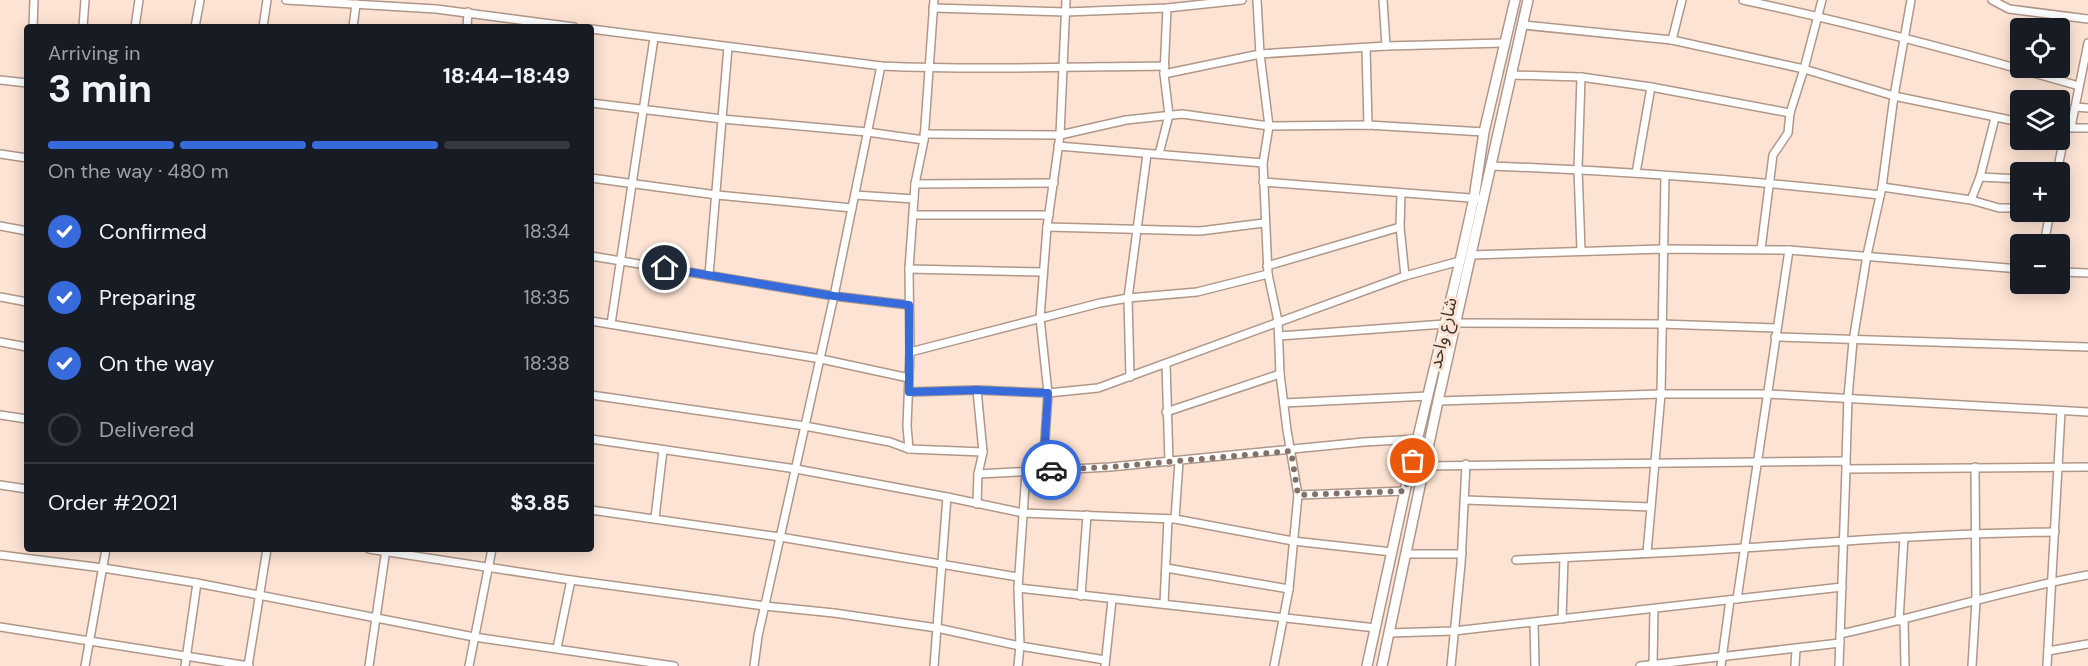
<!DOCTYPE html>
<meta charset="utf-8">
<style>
body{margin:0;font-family:"DM Sans","Noto Sans Arabic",sans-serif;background:#242831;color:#f1f3f6;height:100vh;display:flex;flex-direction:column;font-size:22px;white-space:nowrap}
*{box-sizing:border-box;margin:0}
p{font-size:20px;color:#9ea1a6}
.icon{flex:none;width:33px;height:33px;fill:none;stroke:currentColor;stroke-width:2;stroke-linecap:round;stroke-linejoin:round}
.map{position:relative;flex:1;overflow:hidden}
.sheet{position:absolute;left:24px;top:24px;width:570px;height:528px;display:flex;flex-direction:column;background:#171b24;border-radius:6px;box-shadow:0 3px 15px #0003}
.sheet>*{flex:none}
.tools{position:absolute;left:2010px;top:18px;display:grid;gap:12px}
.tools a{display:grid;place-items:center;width:60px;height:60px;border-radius:6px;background:#171b24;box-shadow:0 3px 15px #0003;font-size:30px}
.pin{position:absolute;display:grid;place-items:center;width:51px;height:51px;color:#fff;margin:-26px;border:3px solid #fff;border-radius:50%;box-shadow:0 2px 6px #0007}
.courier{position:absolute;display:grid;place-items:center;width:60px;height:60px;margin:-30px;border:4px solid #376bdb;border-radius:50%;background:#fff;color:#222;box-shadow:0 2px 8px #0007}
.headline em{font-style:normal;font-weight:700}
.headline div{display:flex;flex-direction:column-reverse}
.headline{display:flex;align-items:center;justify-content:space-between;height:102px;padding:0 24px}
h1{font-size:39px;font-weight:700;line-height:45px}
.bar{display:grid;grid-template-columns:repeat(4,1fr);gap:9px 6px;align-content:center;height:72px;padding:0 24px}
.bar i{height:8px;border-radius:4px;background:#363941}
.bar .on{background:#376bdb}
.bar p{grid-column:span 4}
.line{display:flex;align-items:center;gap:15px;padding:0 24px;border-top:2px solid #363941}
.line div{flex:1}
ol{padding:0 24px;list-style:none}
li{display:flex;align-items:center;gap:18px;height:66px}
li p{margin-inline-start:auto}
li .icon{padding:6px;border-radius:50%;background:#376bdb;color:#fff;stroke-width:4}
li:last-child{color:#9ea1a6}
li i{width:33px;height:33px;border:3px solid #363941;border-radius:50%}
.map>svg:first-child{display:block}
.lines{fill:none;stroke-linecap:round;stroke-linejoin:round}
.minor-casing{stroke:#af9789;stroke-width:10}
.tertiary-casing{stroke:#af9789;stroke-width:12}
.minor{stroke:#fff;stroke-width:7}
.tertiary{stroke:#fff;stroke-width:9}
.done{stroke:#827268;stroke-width:6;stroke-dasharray:0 10.8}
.route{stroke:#376bdb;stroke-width:8}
.labels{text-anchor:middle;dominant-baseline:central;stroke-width:6;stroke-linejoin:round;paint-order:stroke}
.street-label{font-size:18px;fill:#3f352f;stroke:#fde3d3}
</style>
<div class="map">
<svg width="2088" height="666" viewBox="0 0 2088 666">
<rect width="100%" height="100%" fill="#fde3d3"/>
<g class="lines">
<defs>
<g id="minor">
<path d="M 286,0 L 436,9 L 574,27"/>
<path d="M 1257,0 L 1260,54 L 1269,126 L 1263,163 L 1268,274 L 1278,321 L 1280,374 L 1287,430 L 1298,495 L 1289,589 L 1274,666"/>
<path d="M 1383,0 L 1386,46"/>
<path d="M 1743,0 C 1856,24 1968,54 2079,86"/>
<path d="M 1992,0 L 2009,9 L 2088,19"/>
<path d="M 933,8 L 1066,12 L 1167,8 L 1242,0"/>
<path d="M 1523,25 L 1672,40 L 1804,69 L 1894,96 L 2020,122"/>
<path d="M 33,27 L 34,0"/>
<path d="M 83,27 L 85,0"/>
<path d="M 135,27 L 139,0"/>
<path d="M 195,27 L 200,0"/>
<path d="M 263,27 L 267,0"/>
<path d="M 353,27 L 356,4"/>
<path d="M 467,27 L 468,12"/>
<path d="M 591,29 L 881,66 C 976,70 1070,67 1165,66"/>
<path d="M 1672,40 L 1682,0"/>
<path d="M 1366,48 L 1368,125"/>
<path d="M 1164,74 L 1260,54 L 1386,46 L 1504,43"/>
<path d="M 1511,75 L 1581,77 L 1651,87 L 1790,113"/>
<path d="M 0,80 L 27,83"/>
<path d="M 591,103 L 722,119 L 867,132 L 924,140"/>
<path d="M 2075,107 L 2088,108"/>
<path d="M 2071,127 L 2088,43"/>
<path d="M 2060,128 L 2088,128"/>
<path d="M 924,134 L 1060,135 L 1126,120 L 1182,114 L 1269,126 L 1368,125 L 1484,132"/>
<path d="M 1058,146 L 1263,163"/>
<path d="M 0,154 L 27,158"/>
<path d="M 1159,154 L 1169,115 L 1164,74 L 1167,8"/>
<path d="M 1491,166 C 1621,171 1751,180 1880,195"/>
<path d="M 2057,172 L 2066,128"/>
<path d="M 1636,173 L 1651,87"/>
<path d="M 1980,177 L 2020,179"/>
<path d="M 591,178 L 717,195 L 852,208"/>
<path d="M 1263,182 L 1483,199"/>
<path d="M 915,184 L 1054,183"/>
<path d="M 1882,187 L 1971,200 L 1999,208 L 2020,208"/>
<path d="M 1401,194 L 1400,227 L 1405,276"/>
<path d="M 855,195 L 914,199"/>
<path d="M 1971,200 L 1980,177 L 1995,118"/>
<path d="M 914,215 L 1049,215"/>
<path d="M 0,226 L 27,231"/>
<path d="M 1047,227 L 1200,231 L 1264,223"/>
<path d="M 2044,244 L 2050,212"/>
<path d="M 1761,249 L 1773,155 L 1788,133 L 1790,113 L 1804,69 L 1822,0"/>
<path d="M 1581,250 L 1578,169 L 1581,77"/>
<path d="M 1471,255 L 1662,249 L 1789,250 L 2020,269"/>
<path d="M 591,256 L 834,296 L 909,305"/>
<path d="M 1267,266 L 1400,227"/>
<path d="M 909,269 L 1043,272"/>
<path d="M 2060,272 L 2088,273"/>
<path d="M 709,275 L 728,47"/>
<path d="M 0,297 L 27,302"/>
<path d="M 591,321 L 821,359 L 909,378"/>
<path d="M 1456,323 L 1661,324 L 1776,328"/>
<path d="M 611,324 L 654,38"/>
<path d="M 1279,336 L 1445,324"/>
<path d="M 1775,337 L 2088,347"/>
<path d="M 0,342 L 27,347"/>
<path d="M 910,352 L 1100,303 L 1128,298 L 1197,292 L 1268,274"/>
<path d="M 1166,364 L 1169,462"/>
<path d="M 1130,377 L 1128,298 L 1147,154"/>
<path d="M 977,390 L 983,452 L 978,474 L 977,504"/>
<path d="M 909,392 L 977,390 L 1048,393 L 1098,388 L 1405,276 L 1460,261"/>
<path d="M 591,395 L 805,426 L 890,442 L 909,449 L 983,452"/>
<path d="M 1438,401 L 1661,394 L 1767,394 L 2088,412"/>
<path d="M 1284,403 L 1428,396"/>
<path d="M 1166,412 L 1280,374"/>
<path d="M 0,415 L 27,419"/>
<path d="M 591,439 L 796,469 L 947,497 L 1023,513 L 1175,519 L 1293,541 L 1392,552"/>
<path d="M 909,449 L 907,426 L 910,352 L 909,269 L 915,184 L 924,140 L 934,0"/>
<path d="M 1846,461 L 1848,397 L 1853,341 L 1867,255 L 1882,187 L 1894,96 L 1911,0"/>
<path d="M 1425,466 L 1846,461 L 1846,469 L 2088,467"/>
<path d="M 1043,470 L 1048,393 L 1040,318 L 1047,227 L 1060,135 L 1066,0"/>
<path d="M 978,474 L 1110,467 L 1364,442 L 1418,439"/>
<path d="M 0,485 L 27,489"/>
<path d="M 1298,495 L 1405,491"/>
<path d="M 1465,500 L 1651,507"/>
<path d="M 591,510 L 780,537 L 1018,577"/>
<path d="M 655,518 L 663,450"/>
<path d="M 1175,519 L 1179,461"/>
<path d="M 369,549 L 571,580 L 765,606 L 834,613 L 937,628 L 1020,646 L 1105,660"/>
<path d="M 1647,553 L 1661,394 L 1665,176"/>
<path d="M 1407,554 L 1462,554"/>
<path d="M 0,555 L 103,568 L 197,583 L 474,637 L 674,666"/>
<path d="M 1516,560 C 1592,556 1668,553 1744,548 C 1848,541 1951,533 2055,532"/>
<path d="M 1166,568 L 1289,589"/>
<path d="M 1018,588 L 1376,628"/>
<path d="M 1081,596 L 1087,515"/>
<path d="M 1737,599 L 1789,250"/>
<path d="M 1164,603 L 1168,519"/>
<path d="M 1562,619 L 1564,558"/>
<path d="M 1904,620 L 1905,666"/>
<path d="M 1899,621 L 1904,537"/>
<path d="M 1534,623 L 1535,666"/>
<path d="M 0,627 L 249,666"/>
<path d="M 1389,633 L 1454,631 L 1842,587"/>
<path d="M 1840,634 C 1923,616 2005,590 2088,575"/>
<path d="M 557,648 L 571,580"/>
<path d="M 2048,651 L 2088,644"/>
<path d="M 1653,664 L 1654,609"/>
<path d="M 85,666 L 106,549"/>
<path d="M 185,666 L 197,583"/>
<path d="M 248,666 L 267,549"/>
<path d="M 369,666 L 386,549"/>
<path d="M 469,666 L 492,549"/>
<path d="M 754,666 L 758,636 L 834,296 L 881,66"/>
<path d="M 934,666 L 947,497"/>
<path d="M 1018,666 L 1020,646 L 1018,588 L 1026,472"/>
<path d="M 1105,666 L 1112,600"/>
<path d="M 1451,666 L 1461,564 L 1466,464"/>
<path d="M 1640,666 L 1840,643"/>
<path d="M 1721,666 L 1730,600"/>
<path d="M 1795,666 L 1796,649"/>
<path d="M 1839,666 L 1846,469"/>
<path d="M 1972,666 L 1976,601 L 1975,467"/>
<path d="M 2047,666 L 2061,412"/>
</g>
<g id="tertiary">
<path d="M 1367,666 L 1405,491 L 1460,261 L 1474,198 L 1484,132 L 1515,0"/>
<path d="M 1382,666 L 1438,401 L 1528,0"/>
</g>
</defs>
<use href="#minor" class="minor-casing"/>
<use href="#tertiary" class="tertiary-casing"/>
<use href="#minor" class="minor"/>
<use href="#tertiary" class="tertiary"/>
</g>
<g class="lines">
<path class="done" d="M 1051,470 L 1110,467 L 1291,451 L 1298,495 L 1405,491 L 1413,461"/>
<path class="route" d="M 665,268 L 834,296 L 909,305 L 909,392 L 977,390 L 1048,393 L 1043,470 L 1051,470"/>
</g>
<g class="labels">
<g class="street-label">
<text transform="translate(1443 333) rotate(-77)">شارع واحد</text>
</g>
</g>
</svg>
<div class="tools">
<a><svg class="icon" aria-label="locate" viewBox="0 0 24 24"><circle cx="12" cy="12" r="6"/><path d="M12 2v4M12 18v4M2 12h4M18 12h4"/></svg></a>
<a><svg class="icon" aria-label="layers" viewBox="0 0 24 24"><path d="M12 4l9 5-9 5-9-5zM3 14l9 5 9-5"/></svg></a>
<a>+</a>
<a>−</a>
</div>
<div class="pin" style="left:1413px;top:461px;background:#ea580c"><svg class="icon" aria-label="bag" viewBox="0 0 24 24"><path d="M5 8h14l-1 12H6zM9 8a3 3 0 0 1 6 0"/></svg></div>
<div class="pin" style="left:665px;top:268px;background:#1f2937"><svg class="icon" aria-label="home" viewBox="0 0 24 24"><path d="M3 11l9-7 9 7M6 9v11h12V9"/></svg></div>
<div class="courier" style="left:1051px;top:470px"><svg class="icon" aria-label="car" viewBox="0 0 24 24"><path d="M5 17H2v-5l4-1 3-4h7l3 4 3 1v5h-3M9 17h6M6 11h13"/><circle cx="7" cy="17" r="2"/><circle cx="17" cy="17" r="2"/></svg></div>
<section class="sheet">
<div class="headline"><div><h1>3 min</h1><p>Arriving in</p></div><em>18:44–18:49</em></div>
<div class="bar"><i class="on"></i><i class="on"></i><i class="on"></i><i></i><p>On the way · 480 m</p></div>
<ol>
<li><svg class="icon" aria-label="check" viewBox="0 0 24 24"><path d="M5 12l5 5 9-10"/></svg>Confirmed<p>18:34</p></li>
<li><svg class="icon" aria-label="check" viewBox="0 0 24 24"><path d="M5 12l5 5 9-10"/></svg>Preparing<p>18:35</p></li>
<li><svg class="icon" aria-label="check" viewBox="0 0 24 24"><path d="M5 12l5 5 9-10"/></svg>On the way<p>18:38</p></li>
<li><i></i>Delivered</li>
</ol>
<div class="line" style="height:78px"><div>Order #2021</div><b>$3.85</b></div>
</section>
</div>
